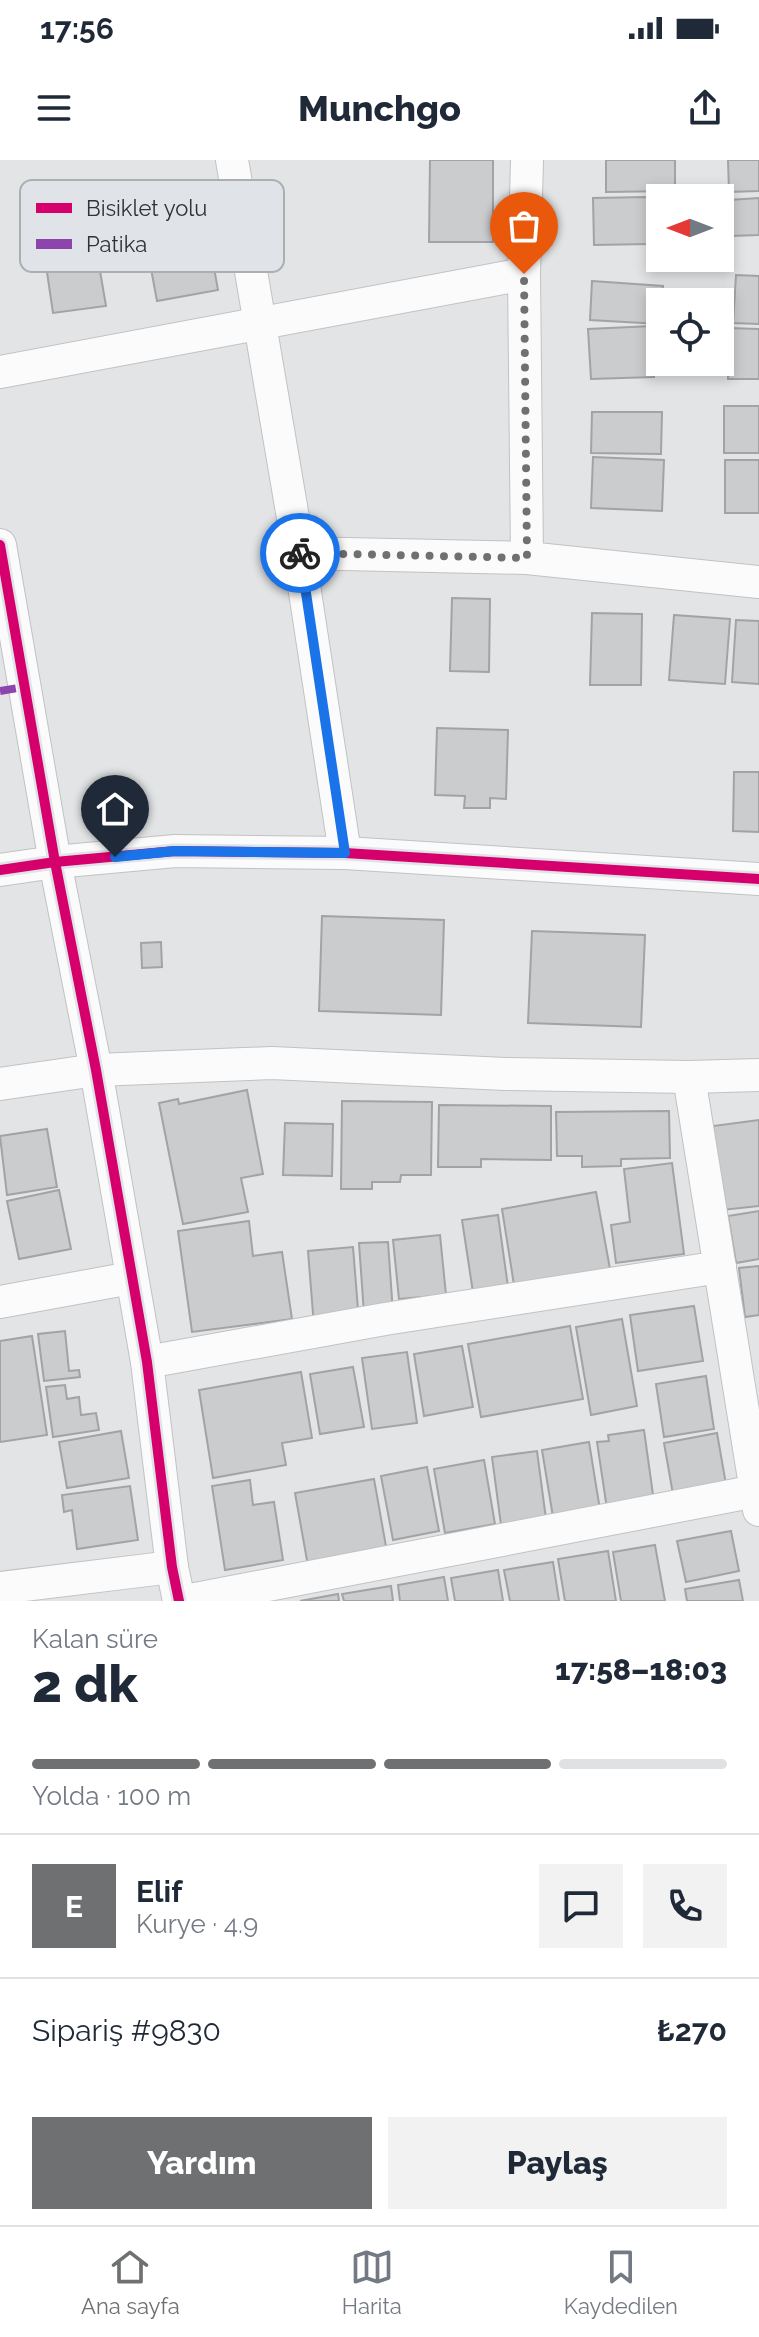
<!DOCTYPE html>
<html lang="tr">
<meta charset="utf-8">
<style>
body{margin:0;font-family:Raleway,sans-serif;background:#f2f2f3;color:#1f2937;height:100vh;display:flex;flex-direction:column;font-size:30px;white-space:nowrap}
*{box-sizing:border-box;margin:0}
p{font-size:26px;color:#747a83}
.icon{flex:none;width:44px;height:44px;fill:none;stroke:currentColor;stroke-width:2;stroke-linecap:round;stroke-linejoin:round}
.map{position:relative;height:1441px;overflow:hidden}
.panel{display:flex;flex-direction:column;background:#fff;flex:1}
.panel>*{flex:none}
.needle{width:52px;rotate:270deg}
.buttons{position:absolute;left:646px;top:24px;display:grid;gap:16px}
.buttons a{display:grid;place-items:center;width:88px;height:88px;border-radius:0px;background:#fff;box-shadow:0 4px 12px #0003;font-size:40px}
.pin{position:absolute;display:grid;place-items:center;width:68px;height:68px;color:#fff;margin:-82px -34px;border-radius:50% 50% 50% 0;rotate:-45deg;box-shadow:0 0 8px #0007}
.pin .icon{rotate:45deg}
.courier{position:absolute;display:grid;place-items:center;width:80px;height:80px;margin:-40px;border:6px solid #1a73e8;border-radius:50%;background:#fff;color:#222;box-shadow:0 2px 10px #0007}
.summary em{font-style:normal;font-weight:800}
.summary div{display:flex;flex-direction:column-reverse}
.summary{display:flex;align-items:center;justify-content:space-between;height:136px;padding:0 32px}
h1{font-size:52px;font-weight:800;line-height:60px}
.bar{display:grid;grid-template-columns:repeat(4,1fr);gap:12px 8px;align-content:center;height:96px;padding:0 32px}
.bar i{height:10px;border-radius:6px;background:#e0e1e3}
.bar .active{background:#6f7072}
.bar p{grid-column:span 4}
.line{display:flex;align-items:center;gap:20px;padding:0 32px;border-top:2px solid #e0e1e3}
.line div{flex:1}
.round{display:grid;place-items:center;flex:none;width:84px;height:84px;border-radius:0px;background:#f2f2f3}
.cta{display:flex;gap:16px;margin-top:auto;padding:16px 32px}
.cta a{flex:1;height:92px;border-radius:0px;background:#6f7072;color:#fff;font-size:32px;font-weight:800;line-height:92px;text-align:center}
.cta a+a{background:#f2f2f3;color:#1f2937}
.status{display:flex;justify-content:space-between;align-items:center;height:56px;padding:0 40px;background:#fff;direction:ltr}
.status svg{height:22px;fill:currentColor}
header{display:flex;justify-content:space-between;align-items:center;height:104px;padding:0 32px;background:#fff;font-size:36px;font-weight:800}
.tab-bar{display:flex;justify-content:space-around;align-items:center;height:112px;border-top:2px solid #e0e1e3;background:#fff;font-size:22px;color:#747a83}
.tab-bar a{display:grid;justify-items:center;gap:4px}
.tab-bar .active{color:#6f7072}
.map>svg:first-child{display:block}
.building{fill:#cbccce;stroke:#a2a3a5;stroke-width:2}
.lines{fill:none;stroke-linecap:round;stroke-linejoin:round}
.minor-casing{stroke:#c1c2c4;stroke-width:34}
.minor{stroke:#fbfbfb;stroke-width:32}
.quiet{stroke:#8e44ad;stroke-width:8;stroke-dasharray:16 8;stroke-linecap:butt}
.cycleway-casing{stroke:#e0e4e8;stroke-width:15}
.cycleway{stroke:#d6006c;stroke-width:10}
.done{stroke:#6f7072;stroke-width:8;stroke-dasharray:0 14.4}
.route{stroke:#1a73e8;stroke-width:10}
.key{fill:#e0e4e8;stroke:#acafb2;stroke-width:2}
.key-label{font-size:22px;fill:#313234}
</style>
<div class="status"><b>17:56</b><svg viewBox="0 0 49 12"><path d="M0 12V9h3v3zM5 12V6h3v6zM10 12V3h3v9zM15 12V0h3v12zM26 1h20v11H26zM47 4h2v5h-2z"/></svg></div>
<header><svg class="icon" aria-label="menu" viewBox="0 0 24 24"><path d="M4 6h16M4 12h16M4 18h16"/></svg>Munchgo<svg class="icon" aria-label="share" viewBox="0 0 24 24"><path d="M12 15V3M7 8l5-5 5 5M5 13v7h14v-7"/></svg></header>
<div class="map">
<svg width="759" height="1441" viewBox="0 0 759 1441">
<rect width="100%" height="100%" fill="#e2e4e6"/>
<g class="building">
<path d="M 430,0 L 493,0 L 493,82 L 429,82 Z"/>
<path d="M 606,0 L 675,0 L 675,31 L 606,32 Z"/>
<path d="M 728,0 L 759,0 L 759,31 L 729,32 Z"/>
<path d="M 647,37 L 648,84 L 594,85 L 593,38 Z"/>
<path d="M 759,38 L 759,75 L 731,76 L 729,40 Z"/>
<path d="M 210,86 L 218,130 L 157,141 L 149,98 Z"/>
<path d="M 99,105 L 106,146 L 53,153 L 47,112 Z"/>
<path d="M 736,115 L 759,116 L 759,164 L 733,163 Z"/>
<path d="M 592,121 L 663,126 L 660,164 L 590,160 Z"/>
<path d="M 652,166 L 654,217 L 591,219 L 588,169 Z"/>
<path d="M 729,168 L 759,169 L 759,219 L 728,219 Z"/>
<rect x="724" y="246" width="35" height="47"/>
<path d="M 592,252 L 662,252 L 661,294 L 591,293 Z"/>
<path d="M 593,297 L 664,300 L 662,351 L 591,348 Z"/>
<rect x="725" y="300" width="34" height="53"/>
<path d="M 452,438 L 490,439 L 489,512 L 450,511 Z"/>
<path d="M 592,453 L 642,454 L 641,525 L 590,525 Z"/>
<path d="M 674,455 L 730,459 L 725,524 L 669,520 Z"/>
<path d="M 736,460 L 759,461 L 759,524 L 732,522 Z"/>
<path d="M 437,568 L 508,570 L 506,639 L 490,638 L 490,648 L 464,648 L 465,636 L 435,635 Z"/>
<path d="M 734,612 L 759,612 L 759,672 L 733,671 Z"/>
<path d="M 322,756 L 444,760 L 441,855 L 319,851 Z"/>
<path d="M 532,771 L 645,775 L 641,867 L 528,863 Z"/>
<path d="M 161,782 L 162,807 L 142,808 L 141,783 Z"/>
<path d="M 247,930 L 263,1014 L 241,1018 L 248,1052 L 183,1064 L 159,943 L 178,939 L 179,944 Z"/>
<path d="M 342,941 L 432,942 L 431,1015 L 401,1015 L 400,1022 L 372,1022 L 372,1029 L 341,1029 Z"/>
<path d="M 439,945 L 551,946 L 551,1000 L 481,999 L 481,1007 L 438,1007 Z"/>
<path d="M 669,951 L 670,998 L 621,999 L 621,1006 L 582,1007 L 582,996 L 557,996 L 556,952 Z"/>
<path d="M 759,960 L 759,1046 L 722,1050 L 713,966 Z"/>
<path d="M 285,963 L 333,964 L 332,1016 L 283,1015 Z"/>
<path d="M 47,969 L 57,1027 L 7,1035 L 0,976 Z"/>
<path d="M 672,1003 L 684,1094 L 616,1103 L 611,1065 L 630,1062 L 624,1009 Z"/>
<path d="M 59,1030 L 71,1089 L 19,1099 L 7,1041 Z"/>
<path d="M 596,1032 L 610,1109 L 514,1125 L 502,1049 Z"/>
<path d="M 759,1051 L 759,1099 L 736,1103 L 728,1056 Z"/>
<path d="M 498,1055 L 509,1134 L 474,1139 L 462,1060 Z"/>
<path d="M 249,1061 L 253,1096 L 282,1092 L 292,1159 L 192,1172 L 178,1071 Z"/>
<path d="M 440,1075 L 446,1135 L 399,1139 L 393,1080 Z"/>
<path d="M 388,1082 L 393,1153 L 364,1154 L 359,1083 Z"/>
<path d="M 353,1087 L 359,1162 L 314,1166 L 308,1091 Z"/>
<path d="M 759,1106 L 759,1155 L 745,1157 L 739,1108 Z"/>
<path d="M 694,1146 L 703,1201 L 638,1211 L 630,1155 Z"/>
<path d="M 622,1159 L 637,1246 L 591,1255 L 576,1167 Z"/>
<path d="M 570,1166 L 583,1239 L 481,1257 L 468,1184 Z"/>
<path d="M 65,1171 L 69,1211 L 79,1210 L 80,1217 L 44,1221 L 38,1174 Z"/>
<path d="M 32,1176 L 47,1275 L 0,1282 L 0,1181 Z"/>
<path d="M 462,1186 L 473,1247 L 424,1256 L 414,1194 Z"/>
<path d="M 407,1192 L 417,1263 L 372,1269 L 362,1198 Z"/>
<path d="M 353,1207 L 364,1267 L 320,1274 L 310,1214 Z"/>
<path d="M 301,1212 L 312,1278 L 282,1283 L 286,1305 L 213,1318 L 199,1230 Z"/>
<path d="M 706,1216 L 714,1269 L 664,1277 L 656,1224 Z"/>
<path d="M 65,1225 L 67,1239 L 79,1237 L 81,1255 L 96,1253 L 99,1270 L 53,1277 L 46,1227 Z"/>
<path d="M 644,1270 L 654,1342 L 607,1349 L 597,1282 L 609,1281 L 608,1275 Z"/>
<path d="M 121,1271 L 129,1318 L 67,1328 L 59,1282 Z"/>
<path d="M 717,1273 L 727,1330 L 674,1340 L 664,1283 Z"/>
<path d="M 589,1282 L 600,1350 L 553,1357 L 542,1290 Z"/>
<path d="M 537,1291 L 546,1359 L 501,1365 L 492,1297 Z"/>
<path d="M 484,1300 L 495,1364 L 445,1373 L 434,1309 Z"/>
<path d="M 427,1307 L 439,1371 L 393,1380 L 381,1316 Z"/>
<path d="M 374,1319 L 387,1392 L 308,1406 L 295,1333 Z"/>
<path d="M 250,1320 L 253,1345 L 274,1342 L 283,1400 L 225,1410 L 212,1326 Z"/>
<path d="M 130,1326 L 138,1380 L 77,1389 L 72,1350 L 64,1352 L 62,1335 Z"/>
<path d="M 731,1371 L 739,1411 L 686,1422 L 677,1381 Z"/>
<path d="M 655,1385 L 665,1441 L 621,1441 L 613,1392 Z"/>
<path d="M 608,1391 L 616,1441 L 565,1441 L 558,1399 Z"/>
<path d="M 553,1402 L 559,1441 L 510,1441 L 504,1410 Z"/>
<path d="M 498,1410 L 503,1441 L 455,1441 L 451,1418 Z"/>
<path d="M 444,1417 L 448,1441 L 400,1441 L 398,1425 Z"/>
<path d="M 739,1420 L 743,1441 L 687,1441 L 685,1429 Z"/>
<path d="M 391,1426 L 393,1441 L 344,1441 L 342,1434 Z"/>
<path d="M 338,1434 L 339,1441 L 300,1441 Z"/>
</g>
<g class="lines">
<defs>
<g id="minor">
<path d="M 232,0 L 299,393 L 345,693"/>
<path d="M 527,0 L 524,114 L 527,398"/>
<path d="M 0,212 L 524,114"/>
<path d="M 0,385 L 55,702 L 96,910 L 147,1202 L 172,1407 L 179,1441"/>
<path d="M 299,393 L 527,398 L 759,422"/>
<path d="M 0,710 L 55,702 L 175,691 L 345,693 L 759,719"/>
<path d="M 0,924 L 96,910 L 272,903 L 505,914 L 689,917"/>
<path d="M 0,1142 L 131,1118"/>
<path d="M 147,1202 L 385,1159 L 720,1107"/>
<path d="M 759,1350 L 689,917 L 759,915"/>
<path d="M 0,1428 L 172,1407"/>
<path d="M 185,1441 L 756,1331"/>
</g>
</defs>
<use href="#minor" class="minor-casing"/>
<use href="#minor" class="minor"/>
<path class="quiet" d="M 0,531 L 24,527"/>
<defs>
<g id="cycleway">
<path d="M 0,385 L 55,702 L 96,910 L 147,1202 L 172,1407 L 179,1441"/>
<path d="M 0,710 L 55,702 L 175,691 L 345,693 L 759,719"/>
</g>
</defs>
<use href="#cycleway" class="cycleway-casing"/>
<use href="#cycleway" class="cycleway"/>
</g>
<g class="lines">
<path class="done" d="M 300,393 L 527,398 L 524,114"/>
<path class="route" d="M 115,697 L 175,691 L 345,693 L 300,393"/>
</g>
<rect x="20" y="20" width="264" height="92" rx="12" class="key"/>
<rect x="36" y="43" width="36" height="10" fill="#d6006c"/>
<rect x="36" y="79" width="36" height="10" fill="#8e44ad"/>
<g class="key-label">
<text x="86" y="56">Bisiklet yolu</text>
<text x="86" y="92">Patika</text>
</g>
</svg>
<div class="buttons">
<a><svg class="needle" viewBox="-14 -14 28 28"><path d="M0-13l5 13h-10z" fill="#e53935"/><path d="M0 13l5-13h-10z" fill="#747a83"/></svg></a>
<a><svg class="icon" aria-label="locate" viewBox="0 0 24 24"><circle cx="12" cy="12" r="6"/><path d="M12 2v4M12 18v4M2 12h4M18 12h4"/></svg></a>
</div>
<div class="pin" style="left:524px;top:114px;background:#ea580c"><svg class="icon" aria-label="bag" viewBox="0 0 24 24"><path d="M5 8h14l-1 12H6zM9 8a3 3 0 0 1 6 0"/></svg></div>
<div class="pin" style="left:115px;top:697px;background:#1f2937"><svg class="icon" aria-label="home" viewBox="0 0 24 24"><path d="M3 11l9-7 9 7M6 9v11h12V9"/></svg></div>
<div class="courier" style="left:300px;top:393px"><svg class="icon" aria-label="bike" viewBox="0 0 24 24"><circle cx="6" cy="16" r="4"/><circle cx="18" cy="16" r="4"/><path d="M6 16l4-8h5l3 8M10 8l3 8H6M13 5h3"/></svg></div>
</div>
<section class="panel">
<div class="summary"><div><h1>2 dk</h1><p>Kalan süre</p></div><em>17:58–18:03</em></div>
<div class="bar"><i class="active"></i><i class="active"></i><i class="active"></i><i></i><p>Yolda · 100 m</p></div>
<div class="line" style="height:144px"><b class="round" style="background:#6f7072;color:#fff">E</b><div><b>Elif</b><p>Kurye · 4.9</p></div><a class="round"><svg class="icon" aria-label="chat" viewBox="0 0 24 24"><path d="M4 5h16v11H9l-5 4z"/></svg></a><a class="round"><svg class="icon" aria-label="phone" viewBox="0 0 24 24"><path d="M5 4h4l2 5-3 2q2 4 5 5l2-3 5 2v4C11 20 4 13 5 4z"/></svg></a></div>
<div class="line" style="height:104px"><div>Sipariş #9830</div><b>₺270</b></div>
<div class="cta"><a>Yardım</a><a>Paylaş</a></div>
</section>
<nav class="tab-bar">
<a class="active"><svg class="icon" aria-label="home" viewBox="0 0 24 24"><path d="M3 11l9-7 9 7M6 9v11h12V9"/></svg>Ana sayfa</a>
<a><svg class="icon" aria-label="map" viewBox="0 0 24 24"><path d="M3 6l6-2 6 2 6-2v14l-6 2-6-2-6 2zM9 4v14M15 6v14"/></svg>Harita</a>
<a><svg class="icon" aria-label="saved" viewBox="0 0 24 24"><path d="M7 4h10v16l-5-4-5 4z"/></svg>Kaydedilen</a>
</nav>
